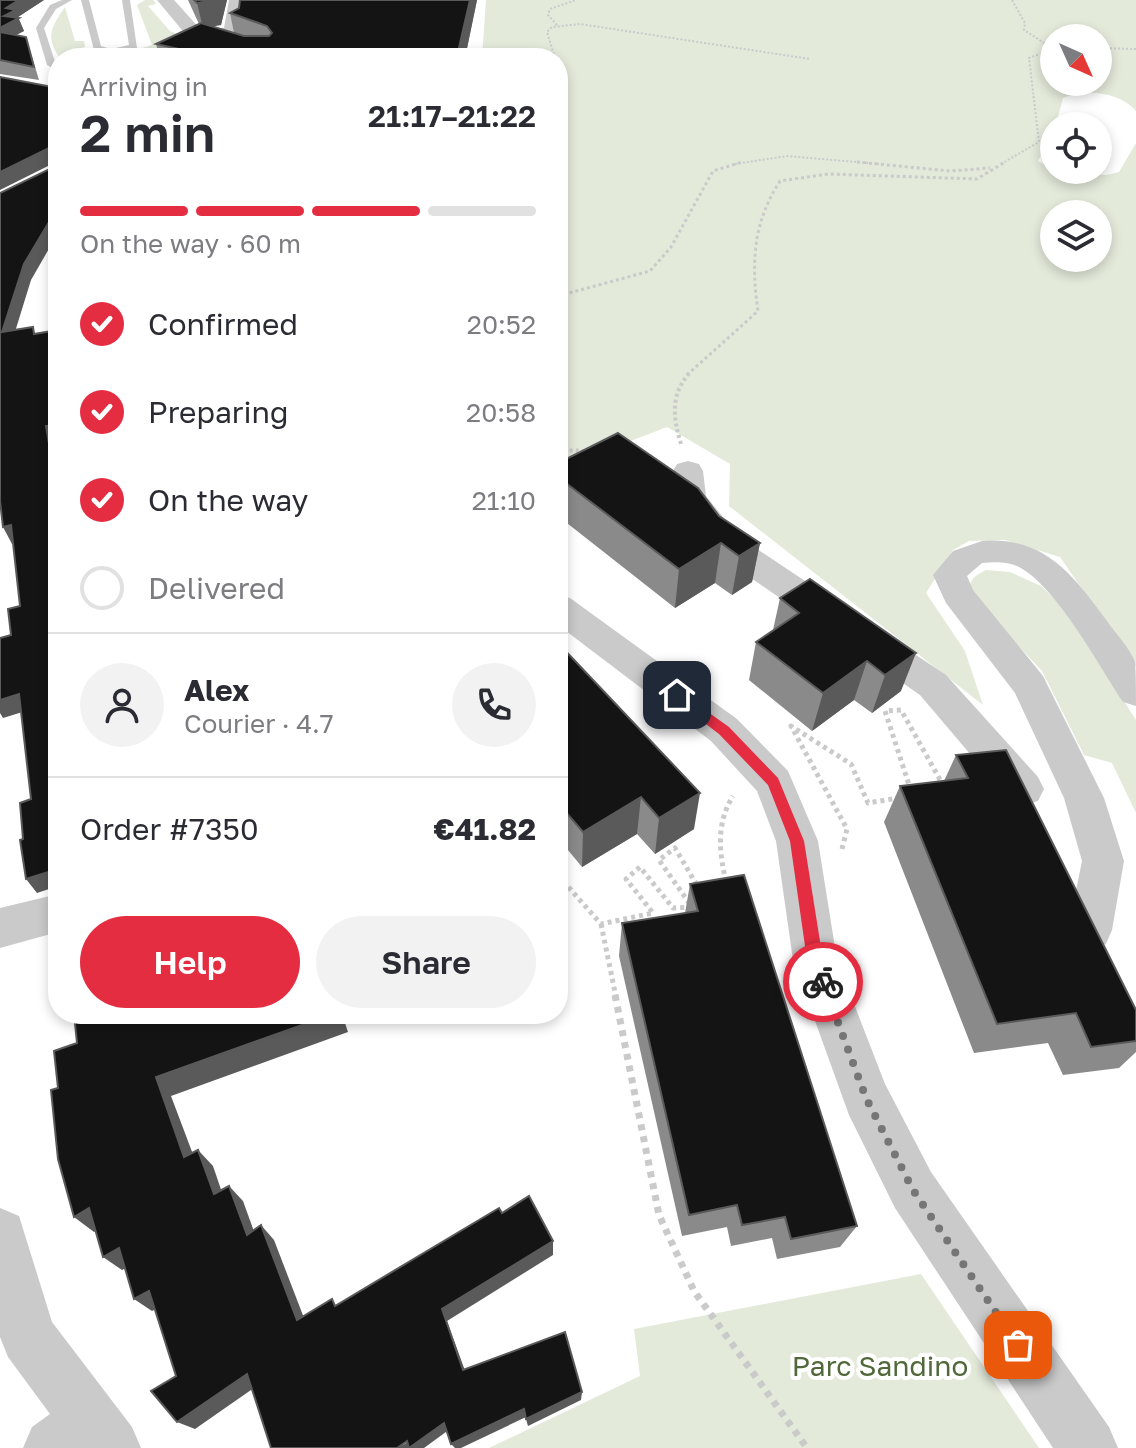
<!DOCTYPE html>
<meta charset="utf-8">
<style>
body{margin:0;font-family:"Golos Text",sans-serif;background:#f2f2f3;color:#2b2b33;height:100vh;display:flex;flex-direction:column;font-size:30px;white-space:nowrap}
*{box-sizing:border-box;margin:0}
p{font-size:26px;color:#7c7c81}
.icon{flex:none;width:44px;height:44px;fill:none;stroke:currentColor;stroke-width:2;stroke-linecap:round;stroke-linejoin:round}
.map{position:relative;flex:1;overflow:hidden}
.details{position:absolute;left:48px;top:48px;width:520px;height:976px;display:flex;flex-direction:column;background:#fff;border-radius:32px;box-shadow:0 4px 12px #0003}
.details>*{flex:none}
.needle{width:52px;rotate:135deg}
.tools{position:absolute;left:1040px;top:24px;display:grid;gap:16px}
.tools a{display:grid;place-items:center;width:72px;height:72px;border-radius:50%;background:#fff;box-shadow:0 4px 12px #0003;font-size:40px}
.pin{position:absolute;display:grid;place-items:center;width:68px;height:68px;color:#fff;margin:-34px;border-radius:16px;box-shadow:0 4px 12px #0006}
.courier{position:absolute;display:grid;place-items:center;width:80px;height:80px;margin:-40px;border:6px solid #e52d42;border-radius:50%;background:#fff;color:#222;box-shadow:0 2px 10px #0007}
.overview em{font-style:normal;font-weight:600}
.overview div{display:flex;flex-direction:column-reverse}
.overview{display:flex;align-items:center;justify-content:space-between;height:136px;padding:0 32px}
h1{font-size:52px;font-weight:600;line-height:60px}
.bar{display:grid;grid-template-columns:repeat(4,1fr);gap:12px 8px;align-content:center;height:96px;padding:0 32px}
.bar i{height:10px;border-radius:6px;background:#e1e1e2}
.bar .active{background:#e52d42}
.bar p{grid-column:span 4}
.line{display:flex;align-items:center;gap:20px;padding:0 32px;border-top:2px solid #e1e1e2}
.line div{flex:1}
.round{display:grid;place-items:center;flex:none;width:84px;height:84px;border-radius:42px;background:#f2f2f3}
ol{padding:0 32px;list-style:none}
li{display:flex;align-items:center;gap:24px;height:88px}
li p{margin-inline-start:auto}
li .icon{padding:8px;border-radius:50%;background:#e52d42;color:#fff;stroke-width:4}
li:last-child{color:#7c7c81}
li i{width:44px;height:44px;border:4px solid #e1e1e2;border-radius:50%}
.cta{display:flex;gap:16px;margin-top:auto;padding:16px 32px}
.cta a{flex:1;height:92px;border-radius:48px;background:#e52d42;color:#fff;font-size:32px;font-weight:600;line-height:92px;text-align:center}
.cta a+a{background:#f2f2f3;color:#2b2b33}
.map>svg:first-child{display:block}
.green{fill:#e3eada;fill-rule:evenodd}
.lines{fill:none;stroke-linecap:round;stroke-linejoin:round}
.path-far4{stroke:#cacaca;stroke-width:2;stroke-dasharray:2 2;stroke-linecap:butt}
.path-far3{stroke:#cacaca;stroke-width:3;stroke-dasharray:3 3;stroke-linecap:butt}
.path-far2{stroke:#cacaca;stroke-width:4;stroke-dasharray:3 3;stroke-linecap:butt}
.path-far1{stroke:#cacaca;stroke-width:5;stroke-dasharray:4 4;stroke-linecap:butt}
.path{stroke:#cacaca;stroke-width:7;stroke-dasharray:6 6;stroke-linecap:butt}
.service{fill:#cacaca;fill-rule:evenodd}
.minor{fill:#cacaca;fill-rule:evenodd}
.wall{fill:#8a8a8a}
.shaded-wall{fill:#5a5a5a}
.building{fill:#141414;stroke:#5a5a5a;stroke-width:2}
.route{fill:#e52d42}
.done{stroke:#767676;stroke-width:8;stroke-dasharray:0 14.4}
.labels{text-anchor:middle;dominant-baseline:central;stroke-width:8;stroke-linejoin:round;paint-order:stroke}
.near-park-label{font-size:28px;fill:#51683a;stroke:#fff}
</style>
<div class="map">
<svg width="1136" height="1448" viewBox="0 0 1136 1448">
<rect width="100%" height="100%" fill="#fff"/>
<g class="green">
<path d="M 145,0 L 153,0 L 156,4 L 148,6 L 170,31 L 187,38 L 155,58 L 78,58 L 126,53 L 152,45 L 137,5 Z"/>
<path d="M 486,0 L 1136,0 L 1136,111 C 1120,92 1085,88 1063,98 L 1054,132 L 1038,161 L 1054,170 L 1106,175 L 1119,172 L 1136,143 L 1136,667 L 1060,557 L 1005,540 L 969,541 L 953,550 L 926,593 L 965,651 L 983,705 L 729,506 L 730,464 L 667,427 L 558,469 L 558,58 L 482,58 ZM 1054,38 L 1098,38 L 1098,82 L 1054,82 ZM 1054,214 L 1098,214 L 1098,258 L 1054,258 Z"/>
<path d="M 65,7 L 75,41 L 84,41 L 85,47 L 78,49 L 69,58 L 60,58 C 45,38 51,27 65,7 Z"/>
<path d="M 986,570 L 1010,572 L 1041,586 L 1064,607 L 1136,720 L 1136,813 L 1112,763 L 1084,755 L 1042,671 L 968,593 C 969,580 975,575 986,570 Z"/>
<path d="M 921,1274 L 1039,1448 L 489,1448 L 640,1376 L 634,1329 Z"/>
</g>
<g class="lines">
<g class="path-far4">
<path d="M 1012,0 L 1025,23 L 1024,30 L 1052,48"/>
<path d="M 557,25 L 548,15 L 550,9 L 576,0"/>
<path d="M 1098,48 L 1136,49"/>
<path d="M 555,58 L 547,32 L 552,27 L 580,24 L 810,59"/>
<path d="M 735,164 L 787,156 L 879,164"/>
<path d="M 1001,164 L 1039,142 L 1029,58 L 1054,49"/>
</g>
<g class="path-far3">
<path d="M 857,162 L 950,171 L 990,168"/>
<path d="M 558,296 L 650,271 L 671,247 L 713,171 L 742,162"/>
<path d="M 687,375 L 758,311 C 751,262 753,223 780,181 L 828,174 L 977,179 L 1005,162"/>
</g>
<g class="path-far2">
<path d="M 681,444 C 673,416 670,397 689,373"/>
<path d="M 558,453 L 574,450 L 587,452"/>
</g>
<g class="path-far1">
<path d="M 911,791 L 885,711 L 901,710 L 943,785"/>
<path d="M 842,849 L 847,829 L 791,726 L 851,764 L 868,803 L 898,798"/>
<path d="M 558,875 L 601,924 L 653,913 L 626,879 L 640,867 L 673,908 L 692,907 L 659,860 L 675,848 L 698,887"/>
<path d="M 726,882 C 719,851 716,824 733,796"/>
<path d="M 601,924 L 616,997"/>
</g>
<path class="path" d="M 615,995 L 659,1215 L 694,1291 L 807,1448"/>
<g class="service">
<path d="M 62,0 L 72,0 L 56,9 L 44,28 L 58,71 L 47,65 L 36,28 L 50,5 Z"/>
<path d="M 81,0 L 89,0 L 101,46 L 111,49 L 129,45 L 122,0 L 130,0 L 137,48 L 111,55 L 94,50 Z"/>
</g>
<g class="minor">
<path d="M 157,0 L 174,0 L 202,31 L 224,28 L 229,0 L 245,0 L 241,32 L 227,38 L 271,54 L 274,58 L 249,58 L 201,43 L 177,58 L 155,58 L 187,36 Z"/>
<path d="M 688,461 L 699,464 L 703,471 L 706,496 L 739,537 L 946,675 L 1038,777 L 1044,789 L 1038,801 L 1024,805 L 1010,801 L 920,695 L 715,553 L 674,497 L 673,471 L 677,464 Z"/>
<path d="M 982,541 C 1045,536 1073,575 1107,621 C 1115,633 1130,648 1135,662 C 1136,674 1136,693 1136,706 L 1123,702 C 1099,666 1057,587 1019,567 C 1008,561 994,562 982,563 L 967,576 L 973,590 L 1043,676 L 1104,798 L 1124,861 L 1112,930 L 1106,944 L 1090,950 L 1074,944 L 1068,930 L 1082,861 L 1064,798 L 1015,693 L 946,603 L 933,575 L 953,551 Z"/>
<path d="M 558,595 L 570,598 L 737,719 L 788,771 L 818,841 L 837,960 L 885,1084 L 931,1172 L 1109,1427 L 1118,1448 L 1053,1448 L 895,1208 L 849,1115 L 793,960 L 776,841 L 757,791 L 711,741 L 558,625 Z"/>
<path d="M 58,894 L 58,932 L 0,948 L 0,908 Z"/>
<path d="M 0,1208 L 19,1216 L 52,1322 L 132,1427 L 141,1448 L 23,1448 L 32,1427 L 50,1414 L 8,1357 L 0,1337 Z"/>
</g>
</g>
<g class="wall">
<path d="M 0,0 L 44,0 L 18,17 L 24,31 L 16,35 L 26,37 L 39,80 L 0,74 Z"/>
<path d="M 188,0 L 227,0 L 221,25 L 213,26 L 234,33 L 230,13 L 239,8 L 240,0 L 477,0 L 465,58 L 160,58 L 156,44 L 199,24 Z"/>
<path d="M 558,463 L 719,516 L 760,543 L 752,582 L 732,595 L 715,583 L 675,608 L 558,516 Z"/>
<path d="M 810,579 L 901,691 L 872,713 L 854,700 L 812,731 L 749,680 L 756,642 L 773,630 L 780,598 Z"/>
<path d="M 558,643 L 694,829 L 655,854 L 637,834 L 582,867 L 558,838 Z"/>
<path d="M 956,755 L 1136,1010 L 1136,1052 L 1119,1068 L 1063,1075 L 1048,1043 L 974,1053 L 884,822 L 900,786 L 944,781 Z"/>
<path d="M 690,884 L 857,1226 L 840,1247 L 777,1259 L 772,1238 L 731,1246 L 727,1227 L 682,1236 L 619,956 L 622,923 L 685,913 Z"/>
</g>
<g class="shaded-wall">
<path d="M 19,0 L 44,0 L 18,17 L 24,31 L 0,43 L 0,28 L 6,8 Z"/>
<path d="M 216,0 L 227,0 L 221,25 L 203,28 L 197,3 Z"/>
<path d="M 470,0 L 477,0 L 465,58 L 447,58 Z"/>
<path d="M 53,146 L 58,161 L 0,190 L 0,172 Z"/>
<path d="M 58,207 L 58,233 L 31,280 L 10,348 L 2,332 L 24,264 Z"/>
<path d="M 58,424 L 58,442 L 54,443 L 58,467 L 58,493 L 46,426 Z"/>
<path d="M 11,525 L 19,542 L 12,544 L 3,527 Z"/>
<path d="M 721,543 L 715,583 L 675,608 L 679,569 Z"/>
<path d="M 760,543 L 752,582 L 732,595 L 739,556 Z"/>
<path d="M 916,653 L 901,691 L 872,713 L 885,675 Z"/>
<path d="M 867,661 L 854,700 L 812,731 L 823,693 Z"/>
<path d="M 19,694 L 29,710 L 3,718 L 0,713 L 0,700 Z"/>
<path d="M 700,793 L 694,829 L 655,854 L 659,818 Z"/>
<path d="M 641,797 L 637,834 L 582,867 L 583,832 Z"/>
<path d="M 58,869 L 58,886 L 37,893 L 26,879 Z"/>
<path d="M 159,1014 L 171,1014 L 175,1042 L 160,1022 Z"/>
<path d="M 333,1014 L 342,1014 L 348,1032 L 171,1096 L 200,1173 L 184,1157 L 156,1077 Z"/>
<path d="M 198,1150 L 213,1166 L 228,1210 L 214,1194 Z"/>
<path d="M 229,1186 L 243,1201 L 260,1248 L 247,1235 Z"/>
<path d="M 89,1208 L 108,1223 L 94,1232 L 74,1217 Z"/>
<path d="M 261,1225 L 274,1240 L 309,1331 L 297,1320 Z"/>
<path d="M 553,1241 L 553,1255 L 447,1321 L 468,1379 L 463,1370 L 442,1309 Z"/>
<path d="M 119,1248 L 137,1262 L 122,1270 L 103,1257 Z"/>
<path d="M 149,1291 L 167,1303 L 152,1311 L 134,1299 Z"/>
<path d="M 247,1374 L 261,1383 L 195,1429 L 177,1422 Z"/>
<path d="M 582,1392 L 581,1400 L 528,1426 L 526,1419 Z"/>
<path d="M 524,1409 L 526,1417 L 461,1448 L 455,1448 L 451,1444 Z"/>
<path d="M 444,1423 L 450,1429 L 424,1448 L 397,1448 Z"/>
</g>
<g class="building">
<path d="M 0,0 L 19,0 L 6,8 L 16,10 L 4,16 L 19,18 L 0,28 Z"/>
<path d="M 194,0 L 216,0 L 197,3 Z"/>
<path d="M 240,0 L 470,0 L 458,52 L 447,58 L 220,58 L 156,44 L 201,23 L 244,36 L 269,36 L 272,33 L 267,26 L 230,13 L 239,8 Z"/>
<path d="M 0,32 L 26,37 L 34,67 L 0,60 Z"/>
<path d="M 0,77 L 58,88 L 58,207 L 24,264 L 2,332 L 33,327 L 34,334 L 58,330 L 58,424 L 46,426 L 57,491 L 58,491 L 58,869 L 26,879 L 20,840 L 23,839 L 20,803 L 31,799 L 19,694 L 0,700 L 0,638 L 11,635 L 8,609 L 20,606 L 11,525 L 3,527 L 0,501 L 0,193 L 54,167 L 53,146 L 0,172 Z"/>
<path d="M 618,433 L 698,488 L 719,516 L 760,543 L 739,556 L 721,543 L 679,569 L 558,477 L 558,463 Z"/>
<path d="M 810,579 L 916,653 L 885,675 L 867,661 L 823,693 L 756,642 L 799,613 L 780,598 Z"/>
<path d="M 558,643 L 700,793 L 659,818 L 641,797 L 583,832 L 558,803 Z"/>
<path d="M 1006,750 L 1136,1010 L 1136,1041 L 1091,1047 L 1076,1013 L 997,1024 L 900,786 L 968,778 L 956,755 Z"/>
<path d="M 744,875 L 857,1226 L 791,1239 L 785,1217 L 742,1225 L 737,1205 L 689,1215 L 622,923 L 698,911 L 690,884 Z"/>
<path d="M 74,1014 L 159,1014 L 160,1022 L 182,1014 L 333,1014 L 156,1077 L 184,1157 L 198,1150 L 214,1194 L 229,1186 L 247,1235 L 261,1225 L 297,1320 L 332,1299 L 335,1306 L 499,1208 L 502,1213 L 529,1196 L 553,1241 L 442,1309 L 463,1370 L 565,1332 L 582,1392 L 526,1419 L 524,1409 L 451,1444 L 444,1423 L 409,1448 L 407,1441 L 397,1448 L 271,1448 L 247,1374 L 177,1422 L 151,1391 L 176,1376 L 149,1291 L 134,1299 L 119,1248 L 103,1257 L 89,1208 L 74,1217 L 58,1159 L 51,1090 L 58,1088 L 54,1051 L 77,1043 Z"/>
</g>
<path class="route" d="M 677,690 L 729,727 L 778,778 L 804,841 L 823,960 L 831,982 L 829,987 L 818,987 L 807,960 L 790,841 L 768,785 L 719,734 L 672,698 L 672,692 Z"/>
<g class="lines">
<path class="done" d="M 823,982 L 866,1098 L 913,1190 L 1018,1345"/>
</g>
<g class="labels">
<g class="near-park-label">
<text x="880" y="1365">Parc Sandino</text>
</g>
</g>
</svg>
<div class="tools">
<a><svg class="needle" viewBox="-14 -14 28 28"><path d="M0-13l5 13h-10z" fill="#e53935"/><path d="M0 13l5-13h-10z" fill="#7c7c81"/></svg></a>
<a><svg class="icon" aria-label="locate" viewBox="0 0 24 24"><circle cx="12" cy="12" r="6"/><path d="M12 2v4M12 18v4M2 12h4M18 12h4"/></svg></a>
<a><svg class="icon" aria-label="layers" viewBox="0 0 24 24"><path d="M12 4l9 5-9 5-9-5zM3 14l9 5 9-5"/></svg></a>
</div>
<div class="pin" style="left:1018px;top:1345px;background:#ea580c"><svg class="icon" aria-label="bag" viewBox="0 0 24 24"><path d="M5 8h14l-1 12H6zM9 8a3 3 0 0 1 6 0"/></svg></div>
<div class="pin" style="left:677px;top:695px;background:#1f2937"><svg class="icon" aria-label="home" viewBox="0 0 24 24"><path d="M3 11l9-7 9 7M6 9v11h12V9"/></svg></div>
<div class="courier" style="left:823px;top:982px"><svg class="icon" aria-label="bike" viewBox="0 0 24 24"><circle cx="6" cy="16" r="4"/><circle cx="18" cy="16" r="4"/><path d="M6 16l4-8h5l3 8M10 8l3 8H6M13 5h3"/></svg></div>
<section class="details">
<div class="overview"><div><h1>2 min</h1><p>Arriving in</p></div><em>21:17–21:22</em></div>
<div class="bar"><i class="active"></i><i class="active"></i><i class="active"></i><i></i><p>On the way · 60 m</p></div>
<ol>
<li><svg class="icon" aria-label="check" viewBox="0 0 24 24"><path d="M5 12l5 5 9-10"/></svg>Confirmed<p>20:52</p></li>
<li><svg class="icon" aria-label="check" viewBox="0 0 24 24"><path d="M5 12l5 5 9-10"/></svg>Preparing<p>20:58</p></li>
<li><svg class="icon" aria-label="check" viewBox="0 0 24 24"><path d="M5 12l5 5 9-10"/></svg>On the way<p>21:10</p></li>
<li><i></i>Delivered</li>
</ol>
<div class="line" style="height:144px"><a class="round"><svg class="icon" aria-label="person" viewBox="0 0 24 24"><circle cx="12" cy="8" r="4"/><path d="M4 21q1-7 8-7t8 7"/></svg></a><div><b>Alex</b><p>Courier · 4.7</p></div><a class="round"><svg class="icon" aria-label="phone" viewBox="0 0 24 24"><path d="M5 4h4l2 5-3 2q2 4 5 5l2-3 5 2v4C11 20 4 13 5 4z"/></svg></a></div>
<div class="line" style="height:104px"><div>Order #7350</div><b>€41.82</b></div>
<div class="cta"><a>Help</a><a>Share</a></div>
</section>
</div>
